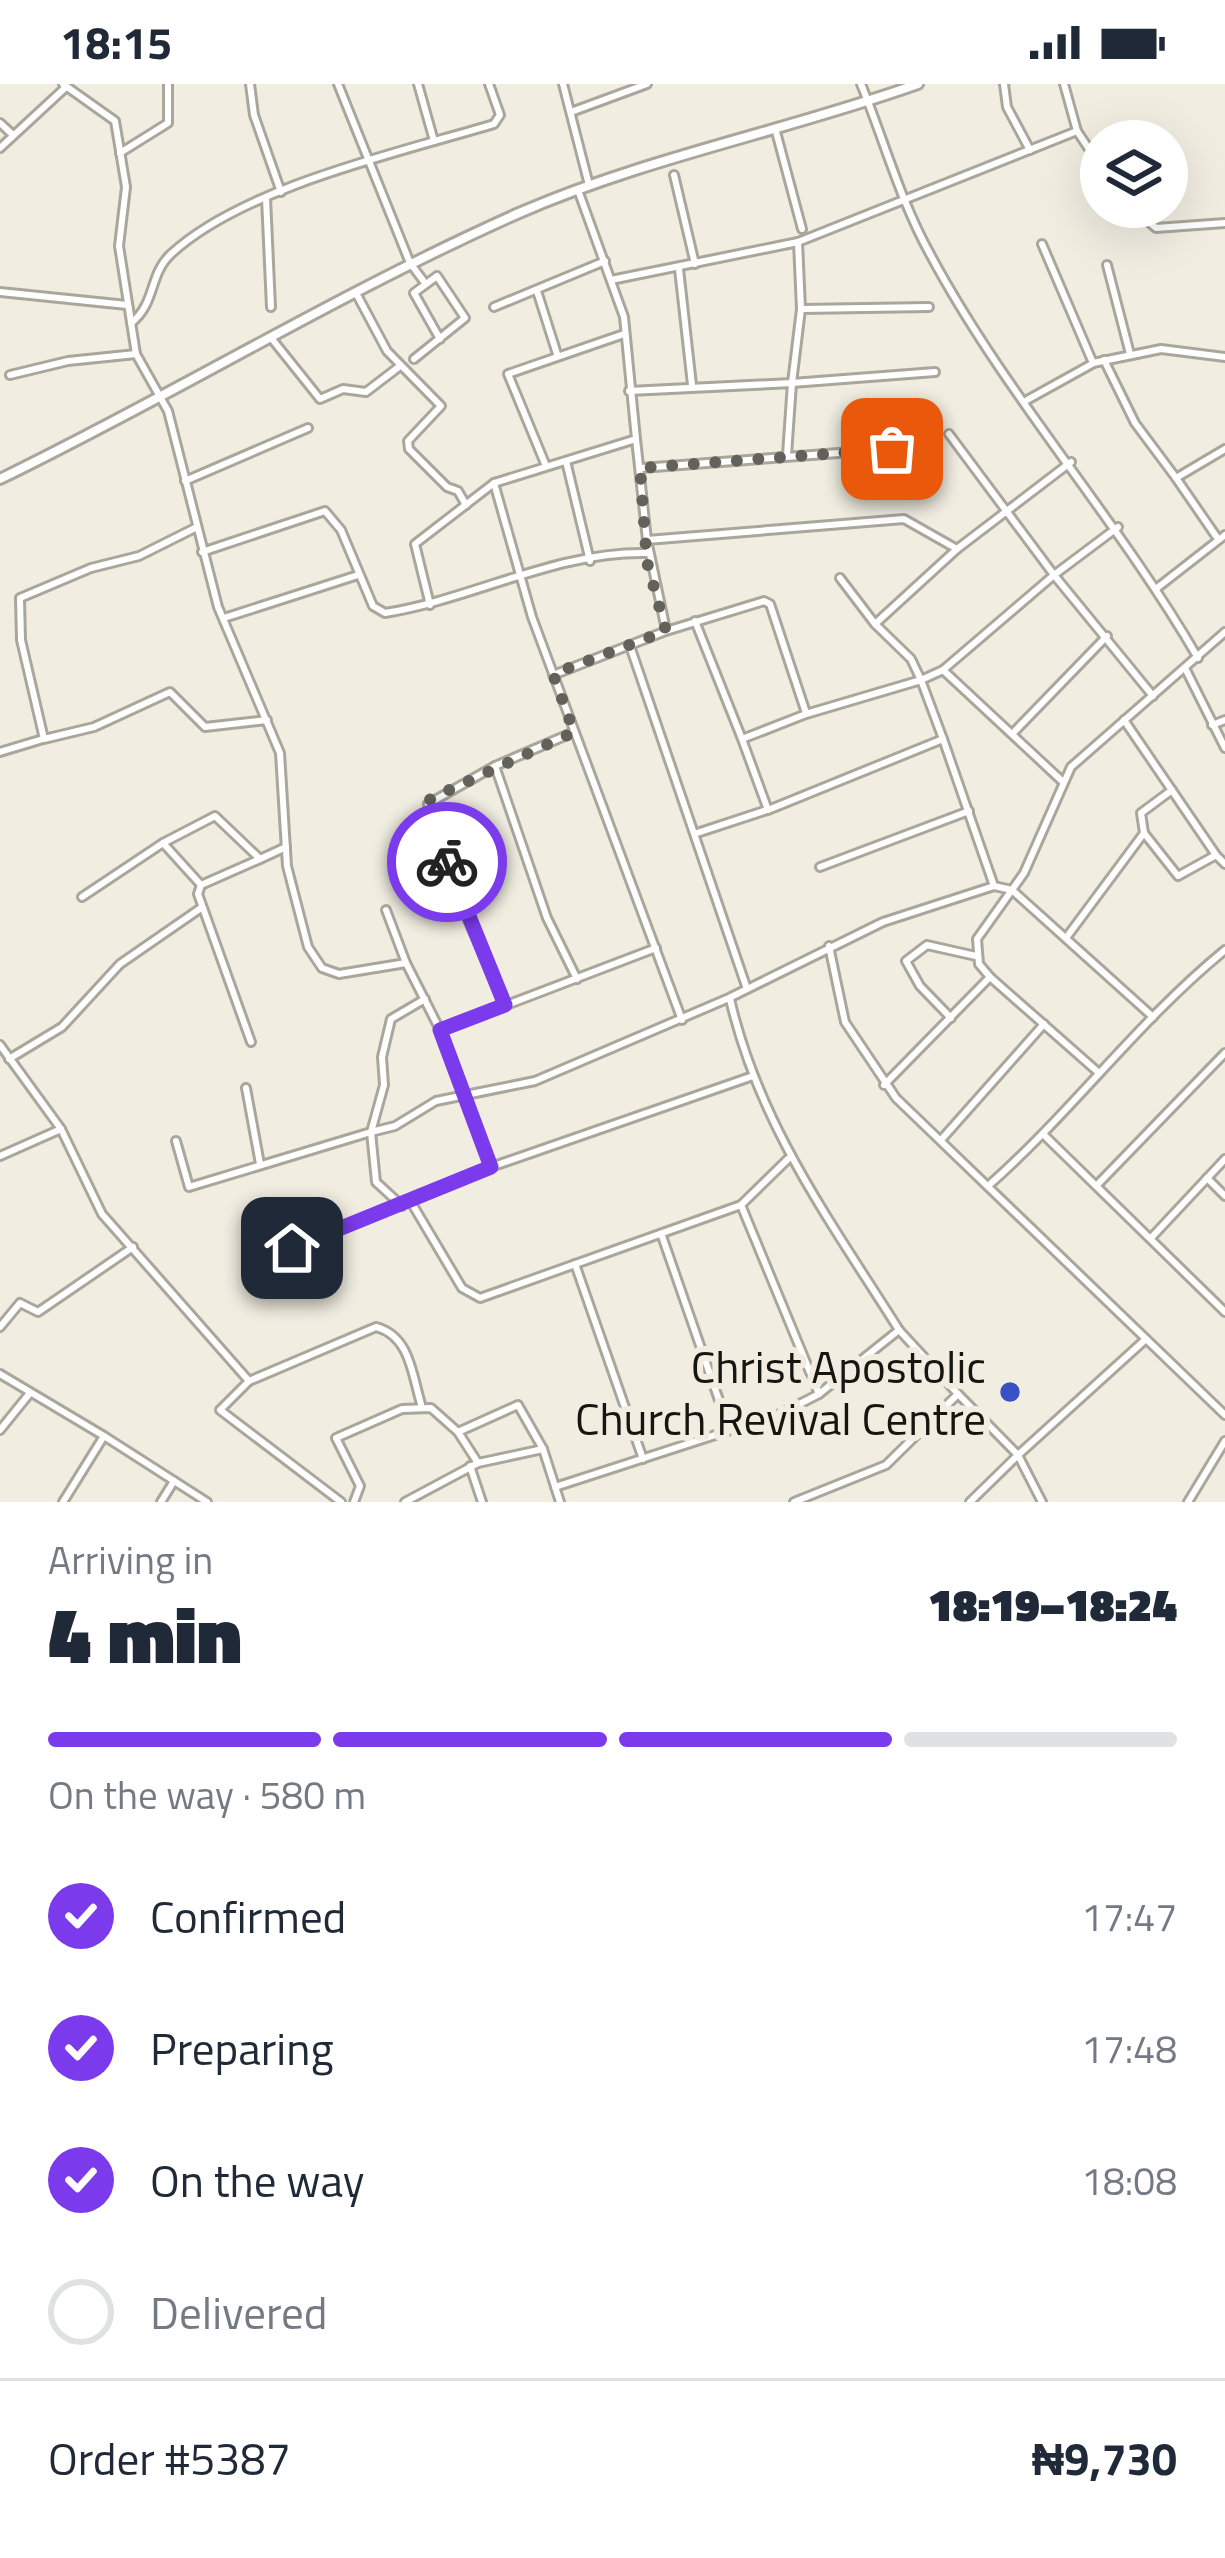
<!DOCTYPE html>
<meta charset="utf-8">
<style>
body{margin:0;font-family:"Titillium Web",sans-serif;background:#f6f6f7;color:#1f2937;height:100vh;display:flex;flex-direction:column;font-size:45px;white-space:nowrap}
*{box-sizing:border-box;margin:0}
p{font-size:39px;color:#747a83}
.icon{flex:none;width:66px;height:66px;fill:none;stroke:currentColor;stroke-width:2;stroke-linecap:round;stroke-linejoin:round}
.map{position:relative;height:1418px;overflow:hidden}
.drawer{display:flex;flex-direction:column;background:#fff;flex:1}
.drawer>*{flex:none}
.buttons{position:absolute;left:1080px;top:36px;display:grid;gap:24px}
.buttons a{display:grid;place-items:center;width:108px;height:108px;border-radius:50%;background:#fff;box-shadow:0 12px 48px #0002;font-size:60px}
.pin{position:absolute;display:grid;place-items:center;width:102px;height:102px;color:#fff;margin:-51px;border-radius:24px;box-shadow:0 6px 18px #0006}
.courier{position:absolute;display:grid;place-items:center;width:120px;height:120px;margin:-60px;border:9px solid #7c3aed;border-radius:50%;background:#fff;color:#222;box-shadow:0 3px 15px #0007}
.head em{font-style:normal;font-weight:800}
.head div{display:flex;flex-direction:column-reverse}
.head{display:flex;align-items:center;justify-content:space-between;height:204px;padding:0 48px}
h1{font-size:78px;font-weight:800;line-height:90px}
.bar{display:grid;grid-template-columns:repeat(4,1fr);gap:18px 12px;align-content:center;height:144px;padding:0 48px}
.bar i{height:15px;border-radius:9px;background:#e0e1e3}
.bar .selected{background:#7c3aed}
.bar p{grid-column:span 4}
.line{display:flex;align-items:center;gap:30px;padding:0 48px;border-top:3px solid #e0e1e3}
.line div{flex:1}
ol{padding:0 48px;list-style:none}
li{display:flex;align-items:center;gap:36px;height:132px}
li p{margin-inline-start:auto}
li .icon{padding:12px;border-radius:50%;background:#7c3aed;color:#fff;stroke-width:4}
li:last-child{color:#747a83}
li i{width:66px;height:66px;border:6px solid #e0e1e3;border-radius:50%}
.status{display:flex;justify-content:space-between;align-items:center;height:84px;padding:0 60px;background:#fff;direction:ltr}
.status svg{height:33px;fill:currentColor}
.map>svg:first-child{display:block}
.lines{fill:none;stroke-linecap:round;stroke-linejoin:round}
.street-casing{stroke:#aba69b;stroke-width:12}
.secondary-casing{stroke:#aba69b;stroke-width:14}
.street{stroke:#fff;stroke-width:6}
.secondary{stroke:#fff;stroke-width:8}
.done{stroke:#63615a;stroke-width:12;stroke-dasharray:0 21.6}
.route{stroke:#7c3aed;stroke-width:15}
.poi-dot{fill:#3852c4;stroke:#f1ede1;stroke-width:4.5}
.labels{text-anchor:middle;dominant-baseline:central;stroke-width:12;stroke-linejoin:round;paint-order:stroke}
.poi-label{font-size:45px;fill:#171511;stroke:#f1ede1;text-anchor:end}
</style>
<div class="status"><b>18:15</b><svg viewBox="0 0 49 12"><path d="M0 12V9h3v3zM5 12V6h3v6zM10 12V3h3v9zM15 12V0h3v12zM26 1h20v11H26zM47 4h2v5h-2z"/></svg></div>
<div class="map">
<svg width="1225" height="1418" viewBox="0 0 1225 1418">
<rect width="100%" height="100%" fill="#f1ede1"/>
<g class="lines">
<defs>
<g id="street">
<path d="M 63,0 L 115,37 L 126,103 L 119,162 L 136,270 L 168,327 L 218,523 L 280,669 L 287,782 L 308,863 L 322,884 L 339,890 L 406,879 L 440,946 L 491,1083"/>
<path d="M 250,0 L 254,31 L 281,108"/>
<path d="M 338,0 L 410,179 L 425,199"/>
<path d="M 418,0 L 434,57"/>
<path d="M 563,0 L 589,101"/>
<path d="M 861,0 C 884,56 900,116 930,170 C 1006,312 1117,434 1198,574"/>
<path d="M 1004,0 L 1007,23 L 1030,66"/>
<path d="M 1064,0 L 1077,47 L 1101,83"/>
<path d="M 571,28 L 647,0"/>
<path d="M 0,39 L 13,51"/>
<path d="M 775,44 L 802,145"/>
<path d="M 0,64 L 66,3"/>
<path d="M 120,69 L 168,39 L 168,0"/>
<path d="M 674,91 L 695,180"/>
<path d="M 578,106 L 624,233 L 636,355"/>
<path d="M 266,114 L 271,223"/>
<path d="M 1131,123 L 1156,144 L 1225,139"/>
<path d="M 1042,160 L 1093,279 L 1161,265 L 1225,273"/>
<path d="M 1107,181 L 1130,270"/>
<path d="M 679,185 L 692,301"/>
<path d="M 611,196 L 798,158"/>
<path d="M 537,207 L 557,270"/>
<path d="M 0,208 L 127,221"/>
<path d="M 356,209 L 387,267 L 441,322 L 408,357 L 409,365 L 447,403 L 458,407 L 466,421"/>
<path d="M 494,223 L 605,177"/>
<path d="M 929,223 L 801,225 L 792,299 L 935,288"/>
<path d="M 801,225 L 798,158 L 1077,47"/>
<path d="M 131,239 C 156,220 149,190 171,170 C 243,103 401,68 494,40 L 500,31 L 489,0"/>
<path d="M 272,255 L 320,315 L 343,305 L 366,308 L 400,282"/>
<path d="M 414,275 L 465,234 L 437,192 L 414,209 L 440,255"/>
<path d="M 1104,276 L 1135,339 L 1176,394"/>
<path d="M 10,291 L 68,277 L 136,270"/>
<path d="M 629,307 L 792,299 L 787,371"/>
<path d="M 1027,316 L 1092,280"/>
<path d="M 949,350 L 1054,491 L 1118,443"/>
<path d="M 566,377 L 590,477"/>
<path d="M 546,382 L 508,290 L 624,250"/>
<path d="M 641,384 L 892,365"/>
<path d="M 185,397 L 308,344"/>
<path d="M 195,444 L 139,472 L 91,484 L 20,514 L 21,556 L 44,655 L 94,643 L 170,608 L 205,643 L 267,636"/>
<path d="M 1218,455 L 1176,394 L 1225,365"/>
<path d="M 647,456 L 666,546"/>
<path d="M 202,468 L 325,427 L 341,446 L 373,522 L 385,529 C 473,515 556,467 647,469"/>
<path d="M 840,494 L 875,540 L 957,465 L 1071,378"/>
<path d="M 1157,504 L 1225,451"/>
<path d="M 430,521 L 415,460 L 494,399"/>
<path d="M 224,534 L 358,491"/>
<path d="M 695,537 L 742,655 L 806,630 L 921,596 L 943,655 L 768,726 L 742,655"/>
<path d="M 875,540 L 911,575 L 921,596 L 943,586 L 1054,491 L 1153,612"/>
<path d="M 630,562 L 747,905"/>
<path d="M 943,586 L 1062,697"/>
<path d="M 1186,586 L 1225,664"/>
<path d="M 553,591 L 666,547 L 764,517 L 770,520 L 806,629"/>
<path d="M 1124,636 L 1216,771"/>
<path d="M 1212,641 L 1225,636"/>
<path d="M 574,648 L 495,682 L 547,834 L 577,895"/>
<path d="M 1012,650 L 1107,552"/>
<path d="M 943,655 L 994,802 L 1012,806 L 1153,933"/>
<path d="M 0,668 L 43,655"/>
<path d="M 495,682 L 428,720 L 460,817 L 505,921"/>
<path d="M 697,749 L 767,726"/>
<path d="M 1144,749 L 1141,729 L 1172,706"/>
<path d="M 163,759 L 215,732 L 260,775 L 286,763"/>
<path d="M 820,783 L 969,727"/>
<path d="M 82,813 L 163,759 L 201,801"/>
<path d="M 386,826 L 406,879"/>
<path d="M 1066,854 L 1144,749 L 1178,792 L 1216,771 L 1225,780"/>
<path d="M 829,862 L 845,938 L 896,1014 L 1225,1331"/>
<path d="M 425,915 L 391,935 L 382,973 L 384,1001 L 371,1048 L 395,1042 L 436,1017 L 535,997 L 729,914 L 883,838 L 994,802"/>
<path d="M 730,915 C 759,1041 831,1138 899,1246"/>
<path d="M 951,934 L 920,902 L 906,877 L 927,861 L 976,872"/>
<path d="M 682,936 L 532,533 L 494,399 L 636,355 L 647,456 L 904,435 L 957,465"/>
<path d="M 441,946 L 656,864"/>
<path d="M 251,958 L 198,810 L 201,801 L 260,775"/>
<path d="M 0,961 L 61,1045 L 102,1130 L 249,1297 L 376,1243 C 410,1252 412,1290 421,1320"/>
<path d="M 9,975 L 62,943 L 120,880 L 201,824"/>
<path d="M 1099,989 L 990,893 L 979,880 L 977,855 L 1024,789 L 1071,683 L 1225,548"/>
<path d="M 884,1001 L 990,893"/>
<path d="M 246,1004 L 260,1080"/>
<path d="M 1045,1052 L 1225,1228"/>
<path d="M 941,1056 L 1044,940"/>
<path d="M 176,1057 L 189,1103 L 371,1048 L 376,1098 L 402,1122"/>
<path d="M 0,1072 L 61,1045"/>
<path d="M 1207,1094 L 1225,1112"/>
<path d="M 1098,1100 L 1225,969"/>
<path d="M 988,1102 C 1072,1028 1138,937 1225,866"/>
<path d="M 411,1118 L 462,1204 L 480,1214 L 741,1121 L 788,1075"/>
<path d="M 741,1121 L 819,1310"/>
<path d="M 662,1152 L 729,1345"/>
<path d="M 1151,1154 L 1225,1075"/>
<path d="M 293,1164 L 491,1083 L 753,992"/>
<path d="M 575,1180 L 643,1375"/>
<path d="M 0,1243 L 20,1219 L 38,1228 L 133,1163"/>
<path d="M 0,1290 L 104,1352"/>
<path d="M 249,1297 L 220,1326 L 341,1418"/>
<path d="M 958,1310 L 1018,1371 L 970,1418"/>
<path d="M 0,1346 L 30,1309"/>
<path d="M 458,1348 L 518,1321 L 543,1365 L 560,1418"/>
<path d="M 470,1382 L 482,1418"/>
<path d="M 555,1403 L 780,1330 L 819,1310 L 899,1246 L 958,1310 L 886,1381 L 794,1418"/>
<path d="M 63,1418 L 104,1352 L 207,1418"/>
<path d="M 161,1418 L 174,1397"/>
<path d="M 354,1418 L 360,1402 L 336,1354 L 402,1325 L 431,1324 L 458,1348 L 478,1379"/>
<path d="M 405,1418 L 478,1379 L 543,1365"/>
<path d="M 1042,1418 L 1018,1371 L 1146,1255"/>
<path d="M 1188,1418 L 1225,1357"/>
</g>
<path id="secondary" d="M 0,395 C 175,310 341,208 519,129 C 648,73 786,47 918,0"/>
</defs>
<use href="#street" class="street-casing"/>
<use href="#secondary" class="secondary-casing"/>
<use href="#street" class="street"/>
<use href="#secondary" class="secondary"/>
</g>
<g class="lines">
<path class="done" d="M 447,778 L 430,715 L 574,648 L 553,590 L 666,547 L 647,478 L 640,384 L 892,365"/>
<path class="route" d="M 292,1164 L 491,1083 L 440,946 L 505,921 L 447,778"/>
</g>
<circle class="poi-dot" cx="1010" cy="1308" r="12"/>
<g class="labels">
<g class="poi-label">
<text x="986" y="1282">Christ Apostolic<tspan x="986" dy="52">Church Revival Centre</tspan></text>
</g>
</g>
</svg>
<div class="buttons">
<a><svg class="icon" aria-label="layers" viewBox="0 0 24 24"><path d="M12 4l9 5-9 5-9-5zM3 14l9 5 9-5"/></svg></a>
</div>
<div class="pin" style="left:892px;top:365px;background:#ea580c"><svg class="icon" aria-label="bag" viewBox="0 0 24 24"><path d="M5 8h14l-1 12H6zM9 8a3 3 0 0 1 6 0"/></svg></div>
<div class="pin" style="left:292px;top:1164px;background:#1f2937"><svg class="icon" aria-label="home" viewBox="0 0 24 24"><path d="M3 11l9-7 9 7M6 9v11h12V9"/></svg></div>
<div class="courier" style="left:447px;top:778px"><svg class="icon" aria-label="bike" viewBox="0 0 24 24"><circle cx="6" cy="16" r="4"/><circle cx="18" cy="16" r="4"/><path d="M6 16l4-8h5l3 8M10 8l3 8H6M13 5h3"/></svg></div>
</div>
<section class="drawer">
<div class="head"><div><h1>4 min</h1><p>Arriving in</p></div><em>18:19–18:24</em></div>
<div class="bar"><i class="selected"></i><i class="selected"></i><i class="selected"></i><i></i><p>On the way · 580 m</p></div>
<ol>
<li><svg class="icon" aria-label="check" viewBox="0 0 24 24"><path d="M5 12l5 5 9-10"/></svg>Confirmed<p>17:47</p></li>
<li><svg class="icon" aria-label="check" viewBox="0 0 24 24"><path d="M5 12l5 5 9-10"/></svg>Preparing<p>17:48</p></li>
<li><svg class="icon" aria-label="check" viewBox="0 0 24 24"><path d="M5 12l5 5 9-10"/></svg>On the way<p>18:08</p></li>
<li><i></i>Delivered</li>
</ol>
<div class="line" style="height:156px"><div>Order #5387</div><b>₦9,730</b></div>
</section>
